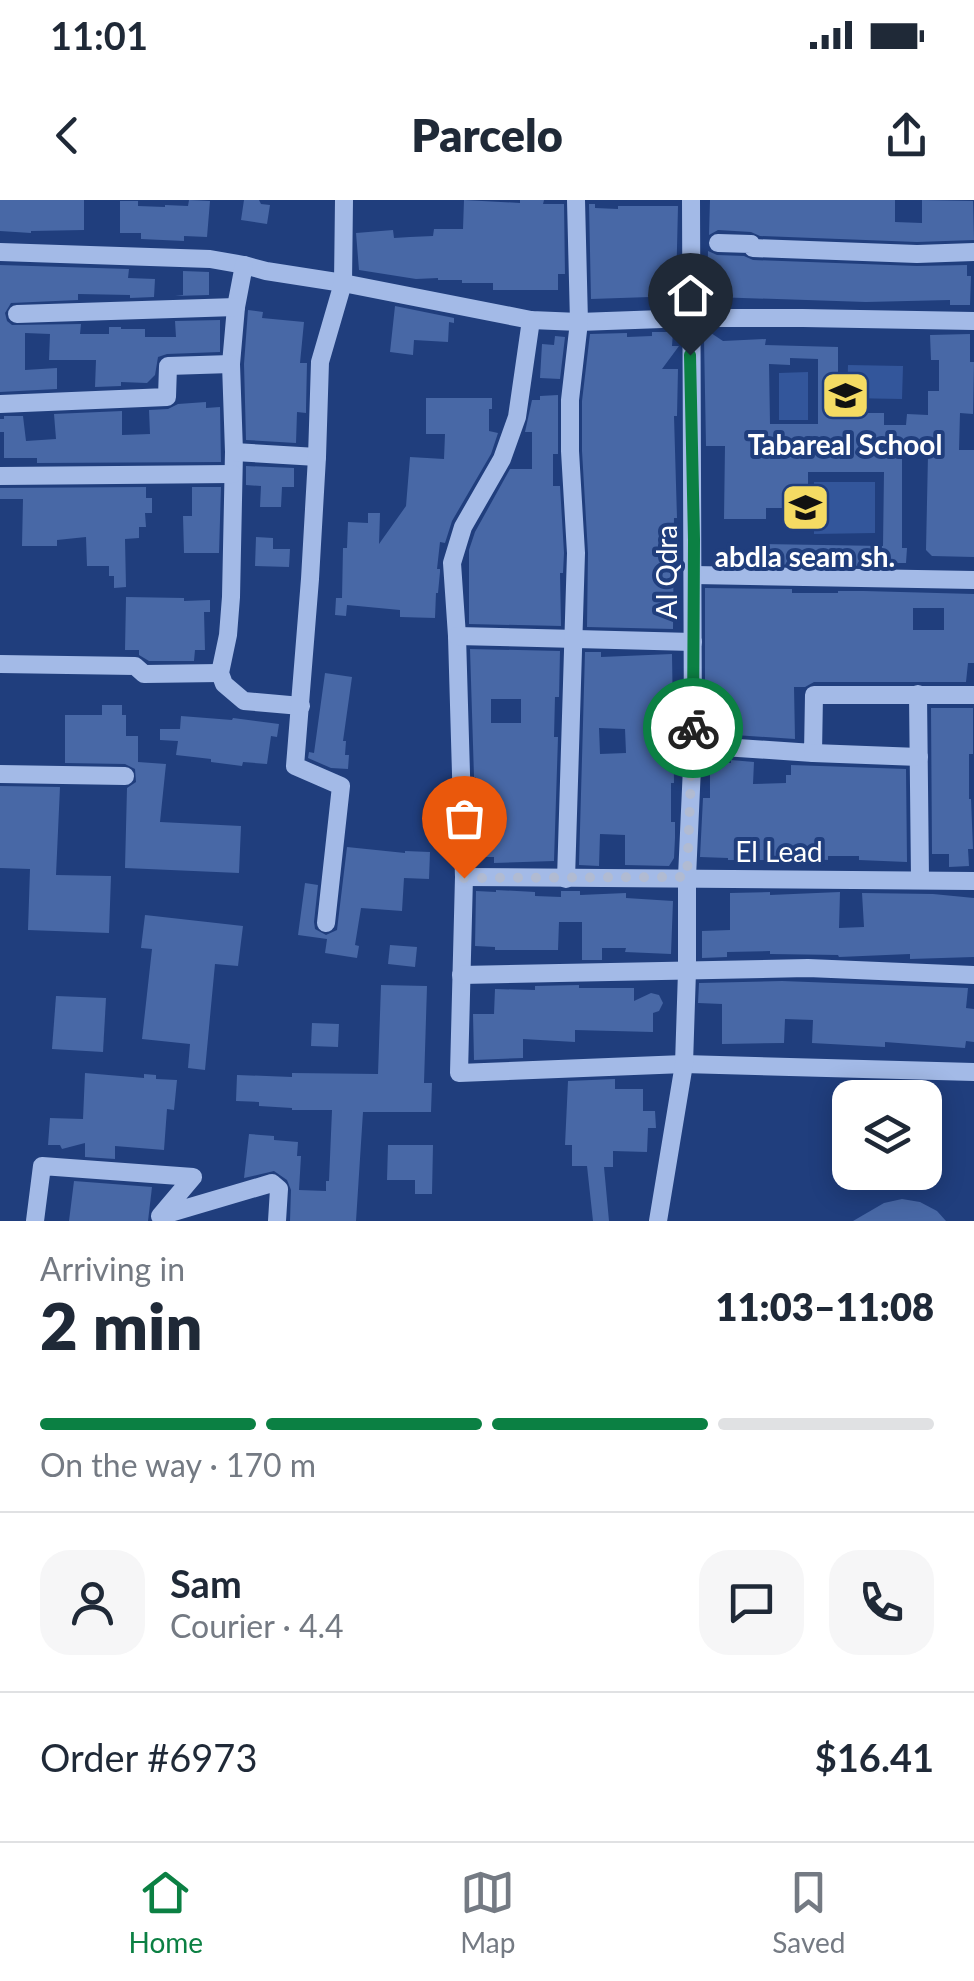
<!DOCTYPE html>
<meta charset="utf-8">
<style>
body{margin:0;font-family:Lato,sans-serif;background:#f6f6f7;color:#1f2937;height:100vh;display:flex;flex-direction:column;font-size:38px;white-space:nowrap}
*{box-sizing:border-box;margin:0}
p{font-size:32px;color:#747a83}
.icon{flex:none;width:55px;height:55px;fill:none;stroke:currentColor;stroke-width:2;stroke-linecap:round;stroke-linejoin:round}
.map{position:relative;height:1021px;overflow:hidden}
.drawer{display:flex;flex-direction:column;background:#fff;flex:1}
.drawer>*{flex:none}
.fabs{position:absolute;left:832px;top:880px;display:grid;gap:20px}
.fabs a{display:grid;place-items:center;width:110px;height:110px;border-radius:20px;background:#fff;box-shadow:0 5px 25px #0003;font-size:50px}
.pin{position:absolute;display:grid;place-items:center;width:85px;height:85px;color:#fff;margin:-102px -42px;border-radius:50% 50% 50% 0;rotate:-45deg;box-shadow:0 0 10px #0007}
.pin .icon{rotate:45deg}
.courier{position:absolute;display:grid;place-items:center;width:100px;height:100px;margin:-50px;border:8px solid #0b8043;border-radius:50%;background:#fff;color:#222;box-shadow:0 2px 12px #0007}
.headline em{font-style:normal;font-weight:800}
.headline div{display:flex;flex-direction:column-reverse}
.headline{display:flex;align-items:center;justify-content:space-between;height:170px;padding:0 40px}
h1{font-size:65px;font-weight:800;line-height:75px}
.bar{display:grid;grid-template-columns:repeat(4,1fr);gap:15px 10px;align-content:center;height:120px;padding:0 40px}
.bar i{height:12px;border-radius:8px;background:#e0e1e3}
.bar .active{background:#0b8043}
.bar p{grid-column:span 4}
.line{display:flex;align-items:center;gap:25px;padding:0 40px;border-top:2px solid #e0e1e3}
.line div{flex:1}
.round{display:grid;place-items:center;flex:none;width:105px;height:105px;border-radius:30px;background:#f6f6f7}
.status{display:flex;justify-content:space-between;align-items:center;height:70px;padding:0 50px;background:#fff;direction:ltr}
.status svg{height:28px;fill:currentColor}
header{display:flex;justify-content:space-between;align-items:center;height:130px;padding:0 40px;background:#fff;font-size:45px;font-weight:800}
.tab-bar{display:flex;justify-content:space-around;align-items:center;height:140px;border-top:2px solid #e0e1e3;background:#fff;font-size:28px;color:#747a83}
.tab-bar a{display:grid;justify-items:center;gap:5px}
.tab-bar .active{color:#0b8043}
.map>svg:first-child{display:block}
.green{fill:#33569b}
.building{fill:#4868a6;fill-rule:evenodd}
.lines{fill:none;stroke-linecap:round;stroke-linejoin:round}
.minor{stroke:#a3bae7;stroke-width:18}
.done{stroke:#b1bbd2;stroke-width:10;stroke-dasharray:0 18}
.route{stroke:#0b8043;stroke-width:12}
.labels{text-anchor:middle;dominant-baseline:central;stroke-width:8;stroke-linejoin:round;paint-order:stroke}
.poi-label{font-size:28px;font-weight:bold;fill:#fff;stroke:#203e7d}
.street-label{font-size:28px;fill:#fff;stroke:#203e7d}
</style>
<div class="status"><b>11:01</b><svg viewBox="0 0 49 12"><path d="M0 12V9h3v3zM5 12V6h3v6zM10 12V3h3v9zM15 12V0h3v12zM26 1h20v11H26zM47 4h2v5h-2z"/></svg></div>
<header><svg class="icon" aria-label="back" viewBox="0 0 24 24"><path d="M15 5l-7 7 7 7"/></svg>Parcelo<svg class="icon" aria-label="share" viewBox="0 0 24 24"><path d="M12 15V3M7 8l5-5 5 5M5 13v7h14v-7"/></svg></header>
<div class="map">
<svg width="974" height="1021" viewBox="0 0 974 1021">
<rect width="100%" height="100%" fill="#203e7d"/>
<g class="green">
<path d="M 848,165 L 903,166 L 902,199 L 847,198 Z"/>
<path d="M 808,172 L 808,220 L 779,220 L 779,173 Z"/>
<path d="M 814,282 L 875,282 L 875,333 L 814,334 Z"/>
</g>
<g class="building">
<path d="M 0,0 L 84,0 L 84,30 L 31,31 L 31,33 L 0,31 Z"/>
<path d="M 189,0 L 210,1 L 207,37 L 184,36 L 184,41 L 141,39 L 141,33 L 120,33 L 120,1 L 138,1 L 138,6 L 165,7 L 165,5 L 188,6 Z"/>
<path d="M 244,0 L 259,0 L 261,4 L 270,5 L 267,24 L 241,20 Z"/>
<path d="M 464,0 L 520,3 L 520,0 L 544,0 L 543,4 L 564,4 L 565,74 L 558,74 L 558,90 L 493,90 L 493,83 L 462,83 L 462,80 L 438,80 L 438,78 L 416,79 L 359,70 L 356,33 L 393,30 L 394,38 L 410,37 L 433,36 L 434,29 L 463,29 Z"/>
<path d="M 710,0 L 895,0 L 895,22 L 922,23 L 922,0 L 973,1 L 974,40 L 917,42 L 760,36 L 751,32 L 718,30 L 709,35 Z"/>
<path d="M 589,4 L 595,4 L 595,8 L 618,9 L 618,6 L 678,6 L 676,91 L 669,99 L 650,100 L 650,97 L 591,99 Z"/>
<path d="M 708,51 L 717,55 L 744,56 L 753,60 L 917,66 L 967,65 L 967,76 L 971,76 L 970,105 L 950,105 L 950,100 L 866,102 L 714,97 L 707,89 Z"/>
<path d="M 0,65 L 129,69 L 128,78 L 155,79 L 154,97 L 130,98 L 130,95 L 78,94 L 78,100 L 11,103 L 5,113 L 7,121 L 12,125 L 81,124 L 80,134 L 109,134 L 109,127 L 121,127 L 121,129 L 145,129 L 145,137 L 176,137 L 175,121 L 220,120 L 220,152 L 167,154 L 158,157 L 155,175 L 147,183 L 121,182 L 121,186 L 95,187 L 96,160 L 49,160 L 50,134 L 25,133 L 25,170 L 57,168 L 57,189 L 0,192 Z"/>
<path d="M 183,71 L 209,72 L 209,95 L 175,96 L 183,95 Z"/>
<path d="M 395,106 L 454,118 L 454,123 L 449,122 L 448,142 L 414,140 L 413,155 L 390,152 Z"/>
<path d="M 248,110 L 263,112 L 262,118 L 304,122 L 300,163 L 307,163 L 306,208 L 306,213 L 297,212 L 296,243 L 246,240 L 244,164 Z"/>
<path d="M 652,132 L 673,132 L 672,146 L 679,146 L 662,169 L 678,169 L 677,216 L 674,216 L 677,318 L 674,318 L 673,429 L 587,427 L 588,353 L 582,251 L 582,201 L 590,134 L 627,133 L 627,137 L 652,136 Z"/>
<path d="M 711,133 L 723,141 L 766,139 L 765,145 L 838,147 L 838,213 L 884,213 L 884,225 L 906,225 L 907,214 L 928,215 L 928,191 L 939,191 L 939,160 L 931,160 L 930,135 L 970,134 L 970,162 L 974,162 L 973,214 L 960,213 L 959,250 L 974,250 L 974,357 L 932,356 L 926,350 L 928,255 L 905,255 L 902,256 L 902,348 L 907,348 L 906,363 L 878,363 L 878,366 L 754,364 L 754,344 L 883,346 L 884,272 L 808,272 L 808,308 L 766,308 L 766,319 L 724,319 L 725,246 L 706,246 L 704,139 ZM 790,158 L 818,159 L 818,224 L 770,224 L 769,164 L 790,165 Z"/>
<path d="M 555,136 L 565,137 L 560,179 L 540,178 L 542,144 L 554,145 Z"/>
<path d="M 558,195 L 558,254 L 553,254 L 553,286 L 560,286 L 564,353 L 563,373 L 560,373 L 561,426 L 469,424 L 469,350 L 475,332 L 510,269 L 532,269 L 532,232 L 525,232 L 532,200 L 540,200 L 540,196 Z"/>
<path d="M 426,198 L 492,198 L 492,209 L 489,209 L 489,231 L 498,233 L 491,254 L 452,321 L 445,343 L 440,342 L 437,369 L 440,369 L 440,372 L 438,393 L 436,393 L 435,418 L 400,417 L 400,410 L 347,405 L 346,416 L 335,415 L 336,398 L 342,398 L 343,348 L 347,348 L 348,322 L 368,323 L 368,313 L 380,313 L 379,344 L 406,306 L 410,257 L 444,259 L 445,234 L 426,234 Z"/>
<path d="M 206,202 L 206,208 L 220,207 L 221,262 L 37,263 L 37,258 L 4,258 L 4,232 L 0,232 L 0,219 L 4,219 L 4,216 L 23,216 L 26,241 L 56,239 L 54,214 L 122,211 L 122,235 L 150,234 L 149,210 L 168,209 L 178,204 Z"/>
<path d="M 246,266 L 294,268 L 294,287 L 282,287 L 281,307 L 260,307 L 261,286 L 246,285 Z"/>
<path d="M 146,287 L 146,298 L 152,298 L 152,313 L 145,313 L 146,327 L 139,327 L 139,338 L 125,339 L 126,387 L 114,388 L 114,376 L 109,376 L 109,366 L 87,366 L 86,337 L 57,340 L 57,346 L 22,346 L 23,299 L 0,299 L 0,288 Z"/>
<path d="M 192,287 L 221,287 L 219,353 L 184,353 L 183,316 L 192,316 Z"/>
<path d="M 256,337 L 273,338 L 273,349 L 290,349 L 289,367 L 255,366 Z"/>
<path d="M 705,388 L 792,389 L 792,393 L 838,393 L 838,391 L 864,391 L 974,394 L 974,463 L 968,463 L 966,482 L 814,482 L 805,487 L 794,487 L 795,539 L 705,533 ZM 913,408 L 944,408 L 944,430 L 913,430 Z"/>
<path d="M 126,397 L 184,398 L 184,401 L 210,400 L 210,412 L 204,412 L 205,450 L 195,450 L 194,461 L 149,461 L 139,455 L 139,450 L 125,450 Z"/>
<path d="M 470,449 L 560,451 L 559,497 L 555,497 L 554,537 L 558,537 L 554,661 L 494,663 L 494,657 L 476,657 L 476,577 L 474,577 ZM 491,499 L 521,499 L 521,523 L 491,523 Z"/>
<path d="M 585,452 L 601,452 L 601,457 L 672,454 L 674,583 L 671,583 L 671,622 L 675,622 L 675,638 L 674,658 L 669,666 L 625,665 L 625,635 L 600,634 L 599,666 L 579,665 ZM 599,528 L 625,529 L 626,553 L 600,554 Z"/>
<path d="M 325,473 L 352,477 L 343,541 L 346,541 L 345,555 L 349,555 L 348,569 L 331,568 L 308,558 L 309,552 L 314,553 Z"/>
<path d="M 102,505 L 122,505 L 122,515 L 126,515 L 126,536 L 138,536 L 138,562 L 166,564 L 160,622 L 241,626 L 239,673 L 125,668 L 127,588 L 136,582 L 135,569 L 125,564 L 65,563 L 65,515 L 102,515 Z"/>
<path d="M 931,508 L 973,508 L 973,554 L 969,554 L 969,599 L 971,599 L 973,649 L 968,649 L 969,666 L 949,667 L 949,654 L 932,654 Z"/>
<path d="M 181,516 L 232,520 L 233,518 L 279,524 L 277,537 L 271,536 L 267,564 L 243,562 L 242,566 L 211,562 L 211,559 L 176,555 L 178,541 L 160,540 L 160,529 L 180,529 Z"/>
<path d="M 731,560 L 754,562 L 753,584 L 786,583 L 786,575 L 791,575 L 791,565 L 906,569 L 907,662 L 859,660 L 859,656 L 828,656 L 828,660 L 780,658 L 780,660 L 728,660 L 728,658 L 700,657 L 703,598 L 710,598 L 710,575 L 704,575 L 705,563 L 731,563 Z"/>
<path d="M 0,586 L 60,587 L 56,675 L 111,676 L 109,733 L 28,730 L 30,669 L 0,668 Z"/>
<path d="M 347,647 L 405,653 L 405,651 L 430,652 L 429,679 L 404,678 L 402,711 L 361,708 L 355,745 L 359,746 L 357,758 L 325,753 L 327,739 L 298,735 L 305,683 L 318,685 L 314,722 L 315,729 L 326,735 L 337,730 Z"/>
<path d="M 496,690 L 535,692 L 535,696 L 561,697 L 561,691 L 580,691 L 580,695 L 626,693 L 626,698 L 673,701 L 671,754 L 625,752 L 626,748 L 602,748 L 602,760 L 582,760 L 582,722 L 559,722 L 558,750 L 495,750 L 495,747 L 475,746 L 476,691 L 496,692 Z"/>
<path d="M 770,692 L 770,695 L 840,692 L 839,728 L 864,727 L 862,693 L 933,694 L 974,698 L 974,757 L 910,759 L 910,754 L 839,757 L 838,755 L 770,754 L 770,751 L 727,752 L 727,757 L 702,758 L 702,731 L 730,730 L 730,693 Z"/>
<path d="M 145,715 L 243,726 L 238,766 L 215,764 L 205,870 L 188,868 L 190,844 L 142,839 L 152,749 L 141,748 Z"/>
<path d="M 390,745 L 417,747 L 415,767 L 388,764 Z"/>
<path d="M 782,781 L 968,788 L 966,808 L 974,809 L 974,842 L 966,841 L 965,848 L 885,842 L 885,847 L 812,843 L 813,820 L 785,819 L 784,843 L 722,844 L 722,804 L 698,803 L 699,783 Z"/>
<path d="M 381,785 L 427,786 L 424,883 L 432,883 L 431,912 L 363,912 L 356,1021 L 290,1021 L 291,990 L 287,980 L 274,971 L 244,978 L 249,934 L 274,936 L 274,940 L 298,942 L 297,956 L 301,956 L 299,990 L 326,991 L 326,981 L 329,981 L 332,910 L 292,910 L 292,908 L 259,906 L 259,902 L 236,901 L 237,875 L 292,877 L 292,873 L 378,874 Z"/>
<path d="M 579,785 L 579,788 L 634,788 L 634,801 L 651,793 L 659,795 L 663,803 L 659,811 L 653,813 L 653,832 L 575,830 L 575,842 L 523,839 L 523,858 L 474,860 L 473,814 L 494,814 L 495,789 L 535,790 L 535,786 Z"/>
<path d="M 56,796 L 106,798 L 103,852 L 52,849 Z"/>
<path d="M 312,823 L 339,824 L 338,847 L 311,846 Z"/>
<path d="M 85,873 L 144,878 L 144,874 L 156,875 L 156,879 L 177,880 L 174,910 L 167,909 L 164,950 L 115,946 L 115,959 L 85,957 L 85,943 L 62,949 L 60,945 L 48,945 L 50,918 L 83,919 Z"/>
<path d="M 615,879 L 615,889 L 643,889 L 643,911 L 655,911 L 656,928 L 648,928 L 647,952 L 613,951 L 613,967 L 604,967 L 609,1021 L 593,1021 L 587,966 L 572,966 L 572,945 L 565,945 L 568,881 Z"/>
<path d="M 388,945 L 433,945 L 432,994 L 415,994 L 415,980 L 387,980 Z"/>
<path d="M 74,981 L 152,987 L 148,1021 L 69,1021 Z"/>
<path d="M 902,999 L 920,1002 L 937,1011 L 946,1021 L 853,1021 L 884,1003 Z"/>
</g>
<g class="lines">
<g class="minor">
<path d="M 718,43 L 751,44 L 753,48 L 917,54 L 974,52"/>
<path d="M 0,52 L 210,59 L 244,65 L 266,71 L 343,83 L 531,120 L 579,122 L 690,118 L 803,118 L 974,121"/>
<path d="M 244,65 L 236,107 L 231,164 L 234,252 L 231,397 L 228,435 L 220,473 L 224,484 L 244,501 L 301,506"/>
<path d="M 17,114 L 236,107"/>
<path d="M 531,120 L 517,217 L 502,259 L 463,327 L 452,363 L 457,436 L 464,677 L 459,873 L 684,864 L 974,872"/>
<path d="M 0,204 L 167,197 L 168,166 L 231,164"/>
<path d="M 234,252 L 317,257"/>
<path d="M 0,276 L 233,274"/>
<path d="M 694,375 L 974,380"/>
<path d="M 457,436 L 693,442"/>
<path d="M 0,464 L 135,466 L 144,474 L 220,473"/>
<path d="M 918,494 L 920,679"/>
<path d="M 693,545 L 813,553 L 814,495 L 974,495"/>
<path d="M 813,553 L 919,557"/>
<path d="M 0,574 L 125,576"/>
<path d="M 464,677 L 974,681"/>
<path d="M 566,679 L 576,353 L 570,251 L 570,200 L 579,122 L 576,0"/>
<path d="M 326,723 L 341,586 L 295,566 L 310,379 L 317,257 L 320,162 L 343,83 L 344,0"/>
<path d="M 461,775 L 808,768 L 974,775"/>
<path d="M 35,1021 L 42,966 L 193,977 L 160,1016 L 272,983 L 279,989 L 277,1021"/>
<path d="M 658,1021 L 684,864 L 687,771 L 687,677 L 693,545 L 691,0"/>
</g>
</g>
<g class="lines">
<path class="done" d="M 464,678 L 687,677 L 693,528"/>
<path class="route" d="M 690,155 L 694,340 L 693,528"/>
</g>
<defs>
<symbol id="school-square" viewBox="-11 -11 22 22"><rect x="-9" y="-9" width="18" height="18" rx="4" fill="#f4db63" stroke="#203e7d"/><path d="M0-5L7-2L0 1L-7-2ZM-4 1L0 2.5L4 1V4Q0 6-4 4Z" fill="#111"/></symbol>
</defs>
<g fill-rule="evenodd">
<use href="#school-square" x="818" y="168" width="55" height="55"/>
<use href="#school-square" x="778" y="280" width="55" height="55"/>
</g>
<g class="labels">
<g class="poi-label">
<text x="845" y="244">Tabareal School</text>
<text x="805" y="356">abdla seam sh.</text>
</g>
<g class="street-label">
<text transform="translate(666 372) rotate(-90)">Al Qdra</text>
<text x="779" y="651">El Lead</text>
</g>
</g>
</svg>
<div class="fabs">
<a><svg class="icon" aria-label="layers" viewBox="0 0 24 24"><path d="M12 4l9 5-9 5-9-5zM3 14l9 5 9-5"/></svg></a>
</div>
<div class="pin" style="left:464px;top:678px;background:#ea580c"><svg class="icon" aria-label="bag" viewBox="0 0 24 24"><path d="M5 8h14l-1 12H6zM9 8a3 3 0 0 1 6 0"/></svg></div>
<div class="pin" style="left:690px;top:155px;background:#1f2937"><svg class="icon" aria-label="home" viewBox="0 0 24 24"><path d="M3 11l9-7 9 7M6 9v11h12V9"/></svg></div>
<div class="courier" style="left:693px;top:528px"><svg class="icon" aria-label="bike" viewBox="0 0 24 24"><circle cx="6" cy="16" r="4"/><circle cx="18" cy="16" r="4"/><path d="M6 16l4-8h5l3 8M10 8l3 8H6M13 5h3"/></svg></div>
</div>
<section class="drawer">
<div class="headline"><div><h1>2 min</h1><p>Arriving in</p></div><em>11:03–11:08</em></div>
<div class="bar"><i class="active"></i><i class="active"></i><i class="active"></i><i></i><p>On the way · 170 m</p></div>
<div class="line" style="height:180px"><a class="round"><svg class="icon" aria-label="person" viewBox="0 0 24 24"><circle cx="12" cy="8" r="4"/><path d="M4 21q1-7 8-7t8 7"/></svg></a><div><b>Sam</b><p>Courier · 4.4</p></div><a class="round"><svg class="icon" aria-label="chat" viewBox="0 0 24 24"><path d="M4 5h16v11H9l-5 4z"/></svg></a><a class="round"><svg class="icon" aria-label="phone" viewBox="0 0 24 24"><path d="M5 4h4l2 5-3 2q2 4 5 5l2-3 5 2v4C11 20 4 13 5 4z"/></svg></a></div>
<div class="line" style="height:130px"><div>Order #6973</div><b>$16.41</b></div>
</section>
<nav class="tab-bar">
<a class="active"><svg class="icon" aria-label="home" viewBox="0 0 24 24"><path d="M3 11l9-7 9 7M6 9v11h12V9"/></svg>Home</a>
<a><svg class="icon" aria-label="map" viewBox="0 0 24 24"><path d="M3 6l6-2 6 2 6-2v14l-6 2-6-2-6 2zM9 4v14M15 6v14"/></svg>Map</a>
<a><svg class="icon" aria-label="saved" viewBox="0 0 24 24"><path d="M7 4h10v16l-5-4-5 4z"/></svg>Saved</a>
</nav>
